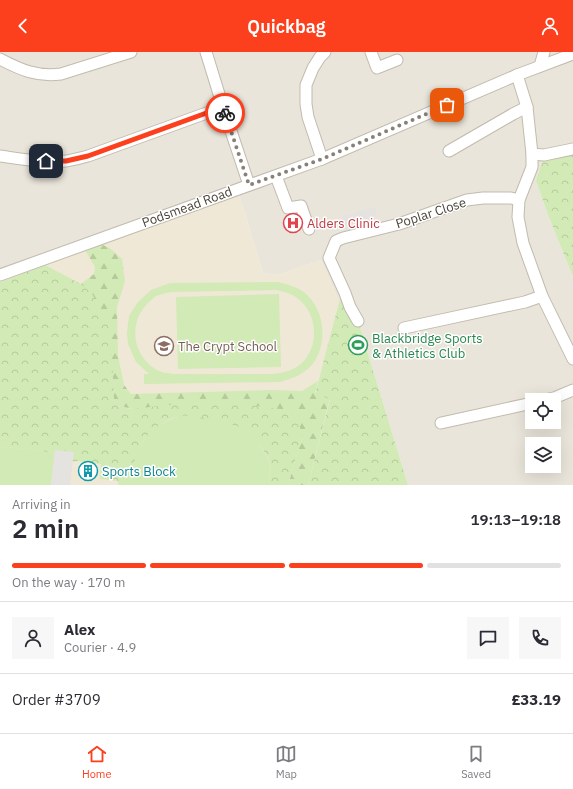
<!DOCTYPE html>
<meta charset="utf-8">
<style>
body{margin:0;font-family:"IBM Plex Sans",sans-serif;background:#f7f7f7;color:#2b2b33;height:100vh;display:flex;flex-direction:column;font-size:15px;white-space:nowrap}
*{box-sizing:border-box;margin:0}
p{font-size:13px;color:#7c7c81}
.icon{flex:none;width:22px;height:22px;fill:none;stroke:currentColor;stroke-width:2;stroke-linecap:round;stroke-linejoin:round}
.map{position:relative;height:433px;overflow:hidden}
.panel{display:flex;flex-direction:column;background:#fff;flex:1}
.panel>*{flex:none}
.controls{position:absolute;left:525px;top:341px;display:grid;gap:8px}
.controls a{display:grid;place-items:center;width:36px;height:36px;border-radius:0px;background:#fff;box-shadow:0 4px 16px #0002;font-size:20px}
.pin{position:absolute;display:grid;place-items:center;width:34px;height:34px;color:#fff;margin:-17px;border-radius:8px;box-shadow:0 2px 6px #0006}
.courier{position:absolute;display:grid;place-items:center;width:40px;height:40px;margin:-20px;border:3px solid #fc3f1d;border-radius:50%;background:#fff;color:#222;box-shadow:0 1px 5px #0007}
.summary em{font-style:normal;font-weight:600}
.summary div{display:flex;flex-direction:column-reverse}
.summary{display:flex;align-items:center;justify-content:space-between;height:68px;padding:0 12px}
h1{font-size:26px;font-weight:600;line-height:30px}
.bar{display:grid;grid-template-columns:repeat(4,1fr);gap:6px 4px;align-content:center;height:48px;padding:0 12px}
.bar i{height:5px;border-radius:3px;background:#e1e1e2}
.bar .current{background:#fc3f1d}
.bar p{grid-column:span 4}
.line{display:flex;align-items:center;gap:10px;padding:0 12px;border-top:1px solid #e1e1e2}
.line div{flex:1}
.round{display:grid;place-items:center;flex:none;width:42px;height:42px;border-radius:0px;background:#f7f7f7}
header{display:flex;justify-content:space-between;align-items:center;height:52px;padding:0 12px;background:#fc3f1d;color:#fff;font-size:18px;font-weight:600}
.dock{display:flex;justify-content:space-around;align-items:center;height:56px;border-top:1px solid #e1e1e2;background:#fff;font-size:11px;color:#7c7c81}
.dock a{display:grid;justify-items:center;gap:2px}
.dock .current{color:#fc3f1d}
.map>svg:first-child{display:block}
.residential{fill:#eae5da;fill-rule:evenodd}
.education{fill:#efe8d6}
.forest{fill:url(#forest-firs)}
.park{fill:url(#park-crowns)}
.garden{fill:#d2eab5;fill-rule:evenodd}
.parking{fill:#e5e3e0}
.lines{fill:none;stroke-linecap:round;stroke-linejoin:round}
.minor-casing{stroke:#c2bbae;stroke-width:13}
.minor{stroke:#fff;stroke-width:11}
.done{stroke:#878178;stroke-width:4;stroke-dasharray:0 7.2}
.route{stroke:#fc3f1d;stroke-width:5}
.labels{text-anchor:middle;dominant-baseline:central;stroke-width:3;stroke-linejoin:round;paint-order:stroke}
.street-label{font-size:13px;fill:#4b4439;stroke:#fff}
.health-label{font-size:13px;fill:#be3a42;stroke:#fff;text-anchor:start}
.leisure-label{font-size:13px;fill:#27864d;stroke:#fff;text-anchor:start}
.education-label{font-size:13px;fill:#785e54;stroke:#fff;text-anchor:start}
.culture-label{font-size:13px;fill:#0d838f;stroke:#fff;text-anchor:start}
</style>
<header><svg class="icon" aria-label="back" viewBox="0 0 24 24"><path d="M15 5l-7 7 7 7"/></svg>Quickbag<svg class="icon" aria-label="person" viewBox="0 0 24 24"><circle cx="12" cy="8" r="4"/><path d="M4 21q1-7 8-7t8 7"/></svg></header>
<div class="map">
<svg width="573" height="433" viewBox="0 0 573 433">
<defs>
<pattern id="forest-firs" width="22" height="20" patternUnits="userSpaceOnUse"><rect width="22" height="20" fill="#d2eab5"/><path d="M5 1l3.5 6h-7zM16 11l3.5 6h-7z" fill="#b6ca9c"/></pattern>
<pattern id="park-crowns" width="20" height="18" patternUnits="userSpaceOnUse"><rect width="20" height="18" fill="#d2eab5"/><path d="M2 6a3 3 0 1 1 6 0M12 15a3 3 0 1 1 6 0" fill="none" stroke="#b6ca9c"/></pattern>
</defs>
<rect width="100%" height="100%" fill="#f6f3ec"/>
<path class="residential" d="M 0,0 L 573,0 L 573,102 L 536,129 L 548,163 L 573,225 L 573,433 L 408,433 L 358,269 L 345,242 L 339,250 L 321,208 L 278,223 L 263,221 L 239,142 L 0,230 ZM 532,348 L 554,348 L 554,370 L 532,370 ZM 532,392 L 554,392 L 554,414 L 532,414 Z"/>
<path class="education" d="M 239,142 L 263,221 L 278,223 L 321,208 L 339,250 L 325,305 L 288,433 L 0,433 L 0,230 Z"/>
<path class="forest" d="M 101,192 L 111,197 L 122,207 L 125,229 L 117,255 L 118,304 L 124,333 L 131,342 L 271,338 L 302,339 L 318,329 L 315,341 L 330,346 L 308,433 L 288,433 L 302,385 L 117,354 L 114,347 L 81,232 L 94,222 L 95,215 L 85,198 Z"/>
<g class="park">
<path d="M 573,102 L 573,225 L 548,163 L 536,129 L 543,108 Z"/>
<path d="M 45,213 L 81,232 L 92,242 L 105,262 L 111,282 L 114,347 L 117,354 L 132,357 L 213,348 L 288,358 L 299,370 L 302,385 L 288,433 L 268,433 C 269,425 272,416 269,409 C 265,396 248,379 236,374 C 229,371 217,370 209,368 C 201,366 191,363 182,364 C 169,365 157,374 148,383 C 138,393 134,413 130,427 L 130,433 L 118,433 L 118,429 L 100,427 L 101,412 L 77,409 L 73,410 L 55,401 L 0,394 L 0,230 Z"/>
<path d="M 345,241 L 358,269 L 408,433 L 308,433 L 330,347 L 315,342 L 339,250 Z"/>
</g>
<g class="garden">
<path d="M 278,230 C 286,232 293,234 301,238 C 325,254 330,293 310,315 C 302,323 291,327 280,330 L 144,332 L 144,322 L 149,322 L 136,310 L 128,292 L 127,281 L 129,264 L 134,256 L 138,250 L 151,238 L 170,231 ZM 277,238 C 284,240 291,241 297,246 C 317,260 320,292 303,310 C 295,318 284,321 272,322 L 173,322 C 167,321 161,321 155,317 C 133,303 128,272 147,252 C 150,249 153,246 156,244 C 161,242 166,241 171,240 Z"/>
<path d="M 279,242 L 281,315 L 178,317 L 176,245 Z"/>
<path d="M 181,364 C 191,363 202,367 211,369 C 221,371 233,372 241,376 C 252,382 269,402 270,415 C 270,421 269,427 268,433 L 130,433 C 130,426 132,418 134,411 C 142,385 155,371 181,364 Z"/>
<path d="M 0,394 L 55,401 L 51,433 L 0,433 Z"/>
</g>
<g class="parking">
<path d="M 375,155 L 376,160 L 373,169 L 374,173 L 345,181 L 341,164 Z"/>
<path d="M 55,398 L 74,400 L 70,433 L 51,433 Z"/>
</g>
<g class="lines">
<defs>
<g id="minor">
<path d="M 206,0 L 223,55 L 249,133"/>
<path d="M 371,0 L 377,16 L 397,8"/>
<path d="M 0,7 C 21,18 37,25 61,22 L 131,0"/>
<path d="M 540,14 L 544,0"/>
<path d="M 517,23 L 527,55 L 532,102 L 544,103 L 573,97"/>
<path d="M 449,99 L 513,62 L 527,55"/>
<path d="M 532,102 L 532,115 L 519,148 L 518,165 L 523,191 L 542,244 L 573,307"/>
<path d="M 0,104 C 22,107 44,111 66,109 C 73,108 80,106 88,104 L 223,55"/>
<path d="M 322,107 L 308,65 L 306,52 L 306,33 L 313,16 L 320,5 L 325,0"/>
<path d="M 276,124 L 288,156 L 301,154 L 309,177"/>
<path d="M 0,223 L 322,107 L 517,23 L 573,2"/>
<path d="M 358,269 L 350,255 L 345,241 L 329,206 L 336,189 L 343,186 L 399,172 L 467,148 L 483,146 L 511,146 L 519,148"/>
<path d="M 404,276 L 525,250 L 542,244"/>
<path d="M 544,348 L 554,346 L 573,338"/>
<path d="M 441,371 L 532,351"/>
</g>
</defs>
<use href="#minor" class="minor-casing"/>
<use href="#minor" class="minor"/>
</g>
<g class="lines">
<path class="done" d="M 225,61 L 249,133 L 322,107 L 447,53"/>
<path class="route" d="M 46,109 L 66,109 L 88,104 L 223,55 L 225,61"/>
</g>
<defs>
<symbol id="hospital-ring" viewBox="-11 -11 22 22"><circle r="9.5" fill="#fff" stroke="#e0444e" stroke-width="1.5"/><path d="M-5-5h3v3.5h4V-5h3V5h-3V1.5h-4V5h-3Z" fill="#e0444e"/></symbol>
<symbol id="stadium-ring" viewBox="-11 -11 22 22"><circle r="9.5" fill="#fff" stroke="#2e9e5b" stroke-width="1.5"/><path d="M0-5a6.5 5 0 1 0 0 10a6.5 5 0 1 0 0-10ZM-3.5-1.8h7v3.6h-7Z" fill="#2e9e5b"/></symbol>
<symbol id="school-ring" viewBox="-11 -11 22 22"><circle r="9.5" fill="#fff" stroke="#8d6e63" stroke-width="1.5"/><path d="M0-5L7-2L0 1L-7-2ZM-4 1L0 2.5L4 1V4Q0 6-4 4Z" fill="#8d6e63"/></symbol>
<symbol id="building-ring" viewBox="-11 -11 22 22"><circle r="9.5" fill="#fff" stroke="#0f9aa8" stroke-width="1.5"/><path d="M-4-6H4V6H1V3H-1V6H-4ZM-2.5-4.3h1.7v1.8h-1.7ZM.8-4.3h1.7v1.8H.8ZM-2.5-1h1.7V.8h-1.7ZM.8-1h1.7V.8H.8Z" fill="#0f9aa8"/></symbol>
</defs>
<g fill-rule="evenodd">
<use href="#hospital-ring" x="282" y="160" width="22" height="22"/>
<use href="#stadium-ring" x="347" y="282" width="22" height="22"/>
<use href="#school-ring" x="153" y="283" width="22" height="22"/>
<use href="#building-ring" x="77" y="408" width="22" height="22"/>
</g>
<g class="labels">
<g class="street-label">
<text transform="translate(187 155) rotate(-20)">Podsmead Road</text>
<text transform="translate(431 161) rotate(-18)">Poplar Close</text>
</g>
<g class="health-label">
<text x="307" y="171">Alders Clinic</text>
</g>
<g class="leisure-label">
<text x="372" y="286">Blackbridge Sports<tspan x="372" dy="15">&amp; Athletics Club</tspan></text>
</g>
<g class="education-label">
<text x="178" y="294">The Crypt School</text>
</g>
<g class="culture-label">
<text x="102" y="419">Sports Block</text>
</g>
</g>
</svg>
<div class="controls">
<a><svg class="icon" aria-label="locate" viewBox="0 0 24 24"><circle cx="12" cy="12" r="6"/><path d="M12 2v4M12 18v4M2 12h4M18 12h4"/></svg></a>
<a><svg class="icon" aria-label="layers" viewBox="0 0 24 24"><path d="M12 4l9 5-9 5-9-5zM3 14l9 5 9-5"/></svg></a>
</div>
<div class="pin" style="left:447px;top:53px;background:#ea580c"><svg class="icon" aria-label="bag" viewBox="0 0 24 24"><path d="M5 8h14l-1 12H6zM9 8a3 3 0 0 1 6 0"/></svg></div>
<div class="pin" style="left:46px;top:109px;background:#1f2937"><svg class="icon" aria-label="home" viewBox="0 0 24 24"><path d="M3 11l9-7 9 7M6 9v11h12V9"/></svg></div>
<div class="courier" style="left:225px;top:61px"><svg class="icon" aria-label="bike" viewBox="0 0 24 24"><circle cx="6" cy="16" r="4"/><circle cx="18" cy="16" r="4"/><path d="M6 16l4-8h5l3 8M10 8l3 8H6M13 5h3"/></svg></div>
</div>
<section class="panel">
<div class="summary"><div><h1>2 min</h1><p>Arriving in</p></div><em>19:13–19:18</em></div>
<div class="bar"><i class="current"></i><i class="current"></i><i class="current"></i><i></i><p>On the way · 170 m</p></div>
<div class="line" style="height:72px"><a class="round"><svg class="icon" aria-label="person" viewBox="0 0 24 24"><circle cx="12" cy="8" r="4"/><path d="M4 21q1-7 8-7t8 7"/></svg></a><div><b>Alex</b><p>Courier · 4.9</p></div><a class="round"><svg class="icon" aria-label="chat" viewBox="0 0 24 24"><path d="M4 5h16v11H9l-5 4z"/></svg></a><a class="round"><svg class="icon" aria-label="phone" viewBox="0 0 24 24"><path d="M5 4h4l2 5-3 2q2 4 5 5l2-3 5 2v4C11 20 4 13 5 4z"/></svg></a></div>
<div class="line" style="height:52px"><div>Order #3709</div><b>£33.19</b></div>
</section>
<nav class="dock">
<a class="current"><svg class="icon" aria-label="home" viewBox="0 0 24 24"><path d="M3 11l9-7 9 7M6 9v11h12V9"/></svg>Home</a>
<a><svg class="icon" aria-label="map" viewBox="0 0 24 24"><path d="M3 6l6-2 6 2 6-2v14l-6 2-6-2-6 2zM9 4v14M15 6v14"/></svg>Map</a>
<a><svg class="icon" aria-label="saved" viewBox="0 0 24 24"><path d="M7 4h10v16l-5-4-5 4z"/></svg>Saved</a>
</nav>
